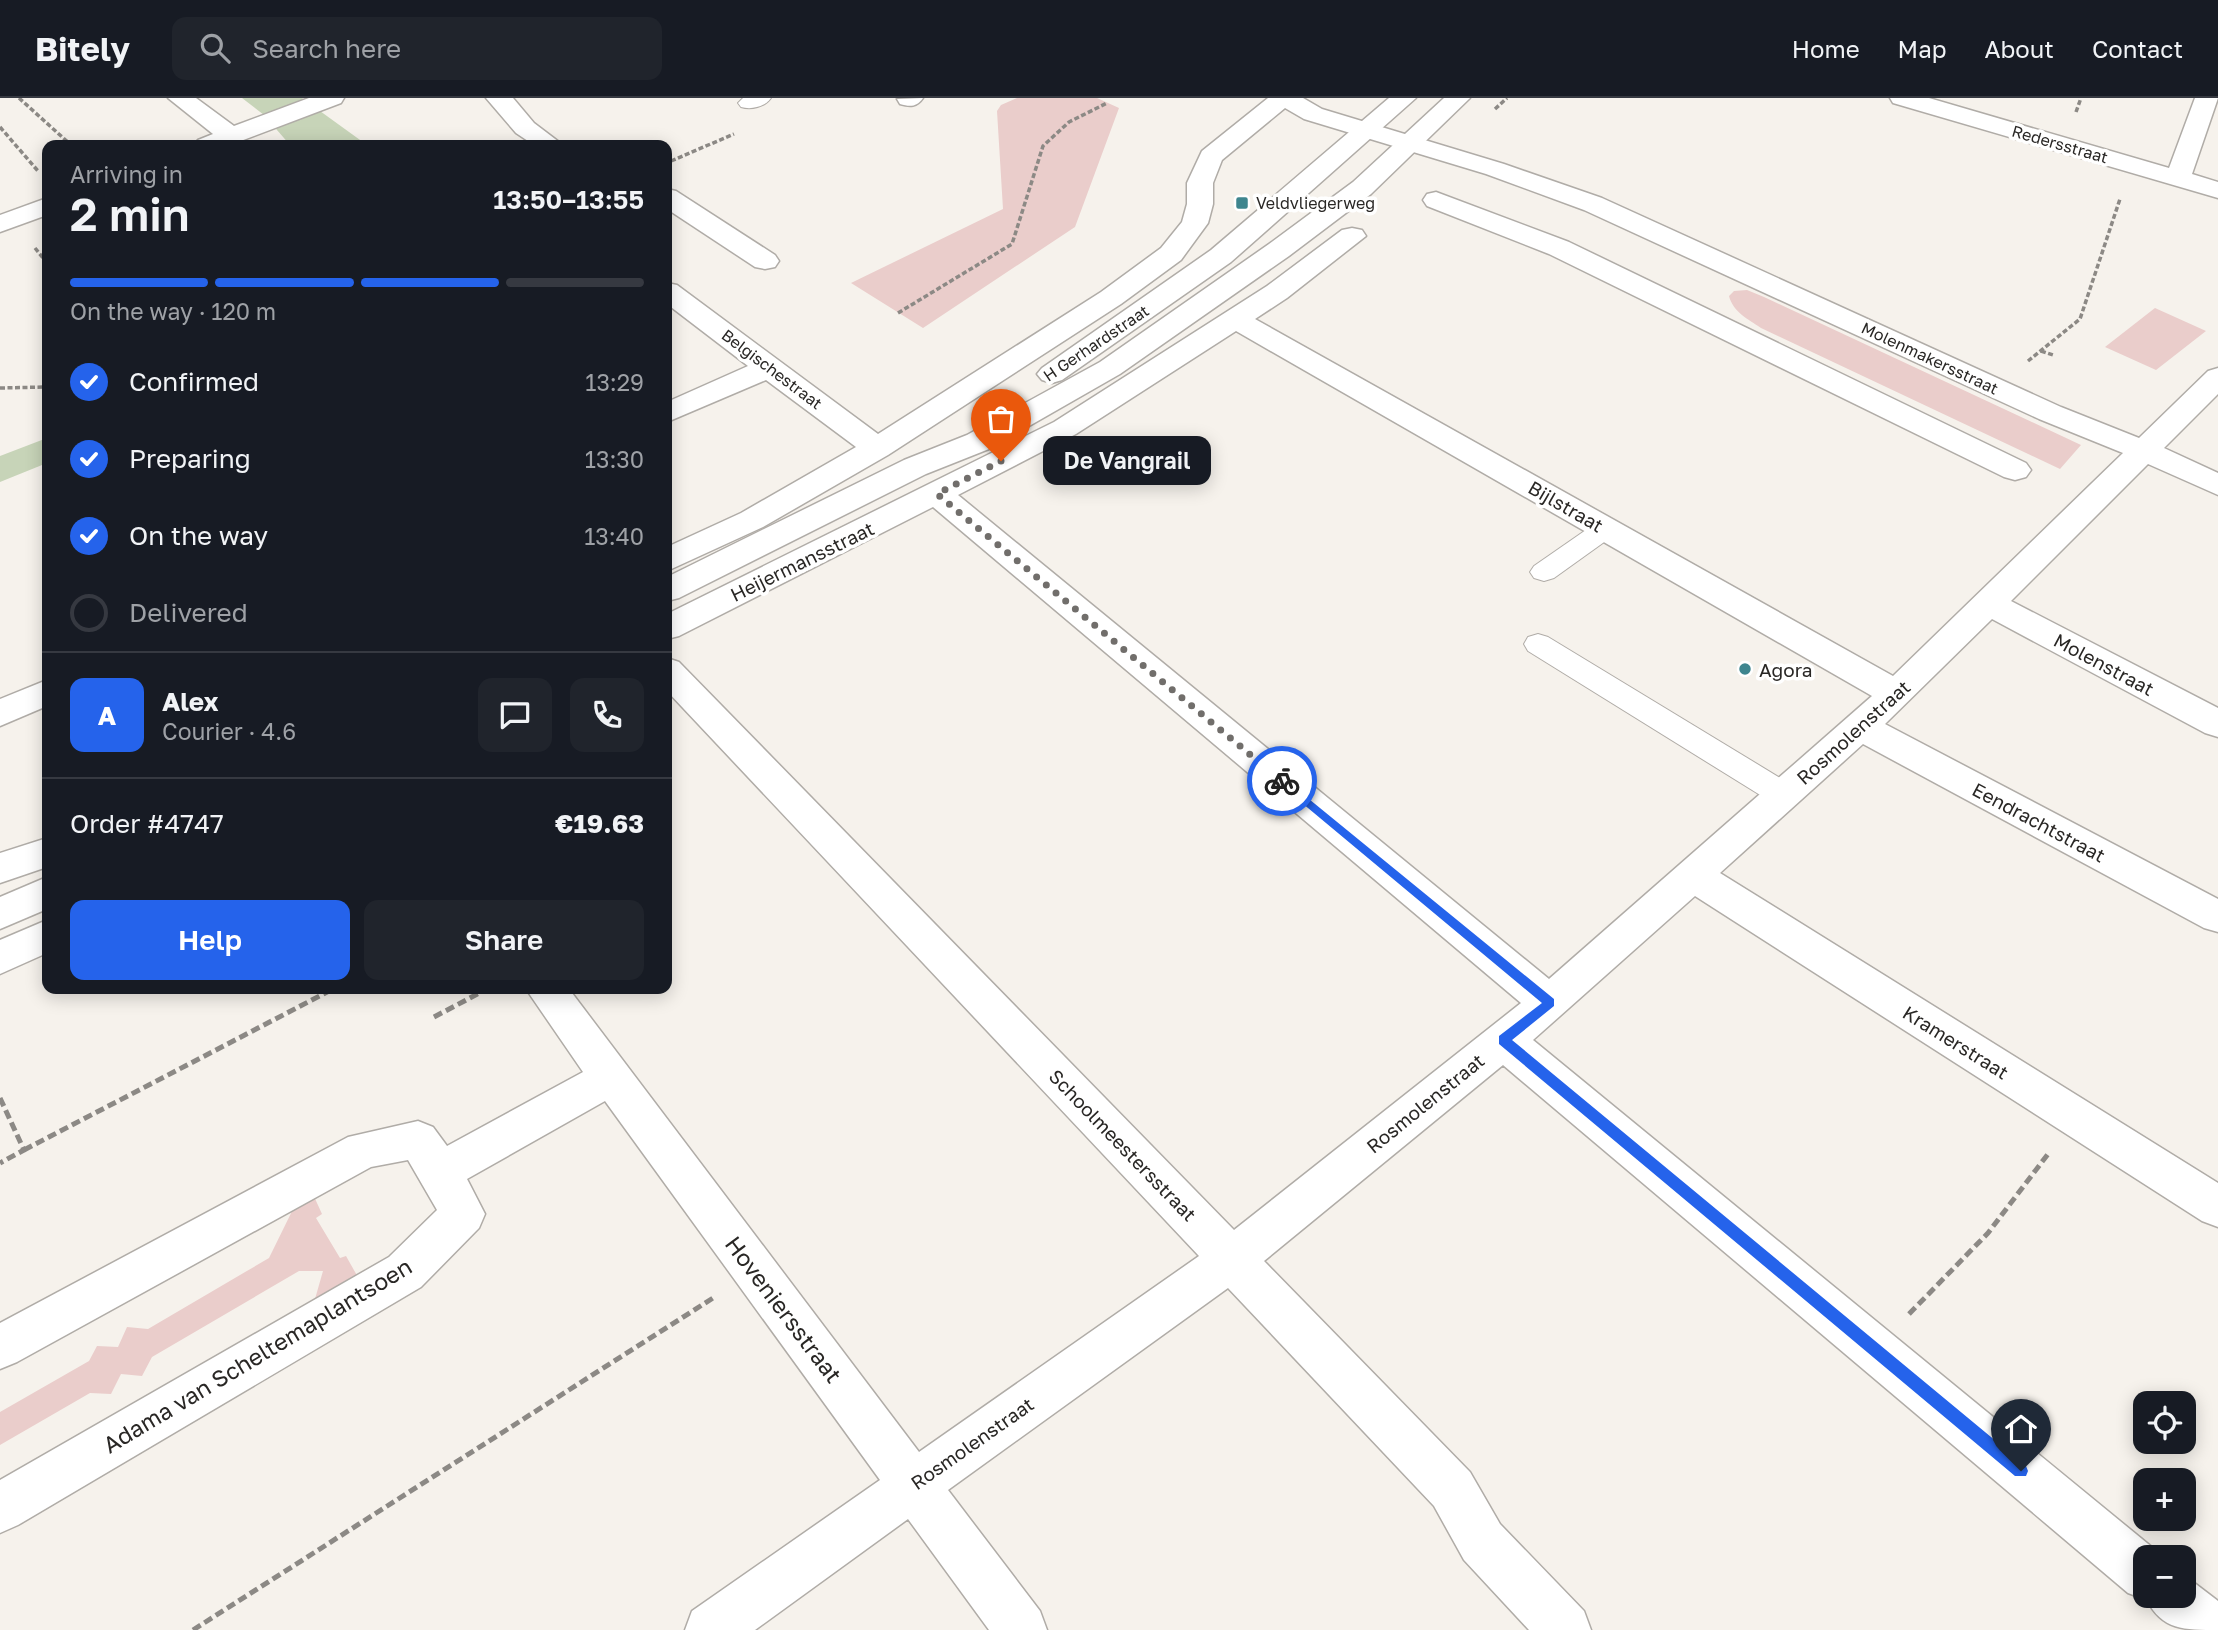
<!DOCTYPE html>
<meta charset="utf-8">
<style>
body{margin:0;font-family:"Golos Text",sans-serif;background:#20242c;color:#f1f3f6;height:100vh;display:flex;flex-direction:column;font-size:26px;white-space:nowrap}
*{box-sizing:border-box;margin:0}
p{font-size:23px;color:#9ea1a6}
.icon{flex:none;width:38px;height:38px;fill:none;stroke:currentColor;stroke-width:2;stroke-linecap:round;stroke-linejoin:round}
.map{position:relative;flex:1;overflow:hidden}
.details{position:absolute;left:42px;top:42px;width:630px;height:854px;display:flex;flex-direction:column;background:#171b24;border-radius:14px;box-shadow:0 4px 18px #0003}
.details>*{flex:none}
.tools{position:absolute;left:2133px;top:1293px;display:grid;gap:14px}
.tools a{display:grid;place-items:center;width:63px;height:63px;border-radius:14px;background:#171b24;box-shadow:0 4px 18px #0003;font-size:35px}
.pin{position:absolute;display:grid;place-items:center;width:60px;height:60px;color:#fff;margin:-72px -30px;border-radius:50% 50% 50% 0;rotate:-45deg;box-shadow:0 0 7px #0007}
.pin .icon{rotate:45deg}
.courier{position:absolute;display:grid;place-items:center;width:70px;height:70px;margin:-35px;border:5px solid #2563eb;border-radius:50%;background:#fff;color:#222;box-shadow:0 2px 9px #0007}
.bubble{position:absolute;height:49px;border-radius:14px;background:#171b24;box-shadow:0 4px 18px #0003;font-size:23px;font-weight:600;line-height:49px;text-align:center}
.headline em{font-style:normal;font-weight:600}
.headline div{display:flex;flex-direction:column-reverse}
.headline{display:flex;align-items:center;justify-content:space-between;height:119px;padding:0 28px}
h1{font-size:46px;font-weight:600;line-height:52px}
.bar{display:grid;grid-template-columns:repeat(4,1fr);gap:10px 7px;align-content:center;height:84px;padding:0 28px}
.bar i{height:9px;border-radius:5px;background:#363941}
.bar .active{background:#2563eb}
.bar p{grid-column:span 4}
.line{display:flex;align-items:center;gap:18px;padding:0 28px;border-top:2px solid #363941}
.line div{flex:1}
.round{display:grid;place-items:center;flex:none;width:74px;height:74px;border-radius:14px;background:#20242c}
ol{padding:0 28px;list-style:none}
li{display:flex;align-items:center;gap:21px;height:77px}
li p{margin-inline-start:auto}
li .icon{padding:7px;border-radius:50%;background:#2563eb;color:#fff;stroke-width:4}
li:last-child{color:#9ea1a6}
li i{width:38px;height:38px;border:4px solid #363941;border-radius:50%}
.action{display:flex;gap:14px;margin-top:auto;padding:14px 28px}
.action a{flex:1;height:80px;border-radius:14px;background:#2563eb;color:#fff;font-size:28px;font-weight:600;line-height:80px;text-align:center}
.action a+a{background:#20242c;color:#f1f3f6}
header{display:flex;align-items:center;gap:42px;box-sizing:border-box;height:98px;padding:0 35px;background:#171b24;border-bottom:2px solid #363941}
header strong{font-size:33px}
nav{display:flex;gap:38px;margin-inline-start:auto;font-size:24px}
.search{width:490px;height:63px;background:#20242c;display:flex;align-items:center;gap:18px;box-sizing:border-box;padding:0 24px;border-radius:14px;color:#9ea1a6;font-size:26px}
.map>svg:first-child{display:block}
.green{fill:#eacdcb}
.water{fill:#c7d4b8}
.lines{fill:none;stroke-linecap:round;stroke-linejoin:round}
.lane-casing{stroke:#b0aca7;stroke-width:2}
.street-casing{stroke:#b0aca7;stroke-width:3}
.secondary-casing{stroke:#b0aca7;stroke-width:3}
.path-far1{stroke:#8c8985;stroke-width:3.5;stroke-dasharray:5 2.5;stroke-linecap:butt}
.path{stroke:#8c8985;stroke-width:5;stroke-dasharray:9 4.5;stroke-linecap:butt}
.lane{fill:#fff;fill-rule:evenodd}
.street{fill:#fff;fill-rule:evenodd}
.secondary{fill:#fff;fill-rule:evenodd}
.route{fill:#2563eb}
.done{stroke:#716e6b;stroke-width:7;stroke-dasharray:0 12.6}
.poi-dot{fill:#3e858e;stroke:#fff;stroke-width:2.5}
.labels{text-anchor:middle;dominant-baseline:central;stroke-width:7;stroke-linejoin:round;paint-order:stroke}
.far-street-label{font-size:16px;fill:#292725;stroke:#fff}
.far-poi-label{font-size:16px;fill:#292725;stroke:#fff;text-anchor:start}
.street-label{font-size:19px;fill:#292725;stroke:#fff}
.poi-label{font-size:19px;fill:#292725;stroke:#fff;text-anchor:start}
.near-street-label{font-size:23px;fill:#292725;stroke:#fff}
</style>
<header>
<strong>Bitely</strong>
<div class="search"><svg class="icon" aria-label="search" viewBox="0 0 24 24"><circle cx="10" cy="10" r="6"/><path d="M15 15l6 6"/></svg>Search here</div>
<nav><a>Home</a><a>Map</a><a>About</a><a>Contact</a></nav>
</header>
<div class="map">
<svg width="2218" height="1532" viewBox="0 0 2218 1532">
<rect width="100%" height="100%" fill="#f6f2ec"/>
<g class="green">
<path d="M 1017,0 L 1097,0 L 1119,10 L 1075,129 L 923,230 L 851,185 L 1003,111 L 997,13 L 1001,7 Z"/>
<path d="M 1747,192 L 1764,199 L 2081,347 L 2060,371 L 1761,230 C 1748,221 1733,214 1729,198 L 1734,193 Z"/>
<path d="M 2155,210 L 2206,233 L 2156,272 L 2105,249 Z"/>
<path d="M 312,1094 L 322,1116 L 316,1120 L 340,1160 L 346,1158 L 359,1181 L 313,1208 L 323,1173 L 299,1173 L 152,1259 L 142,1278 L 121,1276 L 111,1296 L 90,1295 L 0,1347 L 0,1314 L 89,1263 L 97,1248 L 118,1249 L 127,1229 L 148,1231 L 269,1160 L 298,1101 Z"/>
</g>
<g class="water">
<path d="M 242,0 L 302,0 L 367,47 L 290,47 L 264,17 Z"/>
<path d="M 47,340 L 47,365 L 0,384 L 0,358 Z"/>
</g>
<g class="lines">
<defs>
<g id="lane">
<path d="M 771,0 C 765,9 751,12 741,9 L 738,5 L 743,0 Z"/>
<path d="M 1605,423 L 1614,425 L 1618,431 L 1614,437 L 1554,480 L 1544,483 L 1534,480 L 1530,474 L 1534,468 L 1596,425 Z"/>
<path d="M 1538,536 L 1548,539 L 1795,689 L 1799,697 L 1795,705 L 1784,708 L 1773,705 L 1528,553 L 1524,546 L 1528,539 Z"/>
</g>
<g id="street">
<path d="M 168,0 L 196,0 L 234,28 L 309,0 L 344,0 L 341,5 L 230,47 L 194,47 L 198,42 L 213,36 Z"/>
<path d="M 486,0 L 513,0 L 534,25 L 563,47 L 534,47 L 516,35 Z"/>
<path d="M 923,0 C 917,9 910,9 900,6 L 897,1 Z"/>
<path d="M 1268,0 L 1303,0 L 1322,11 L 1504,66 L 1602,100 L 2061,309 L 2139,340 L 2208,273 L 2218,270 L 2218,296 L 2164,350 L 2218,375 L 2218,397 L 2148,366 L 2011,503 L 2218,610 L 2218,639 L 2205,635 L 1992,521 L 1885,626 L 2218,801 L 2218,834 L 2204,830 L 1863,646 L 1720,775 L 2218,1085 L 2218,1129 L 2202,1123 L 1695,798 L 1533,942 L 2164,1459 L 2146,1460 L 2146,1498 L 2184,1498 L 2184,1477 L 2218,1503 L 2218,1532 C 2184,1532 2162,1532 2147,1502 L 2128,1495 L 1503,967 L 1264,1163 L 1470,1374 L 1500,1426 L 1584,1513 L 1591,1532 L 1529,1532 L 1464,1462 L 1434,1408 L 1228,1190 L 948,1392 L 1040,1513 L 1047,1532 L 989,1532 L 908,1421 L 755,1532 L 685,1532 L 692,1513 L 880,1382 L 605,1003 L 467,1081 L 485,1116 L 479,1130 L 421,1189 L 18,1427 L 0,1435 L 0,1382 L 389,1159 L 437,1112 L 408,1062 L 371,1069 L 17,1264 L 0,1271 L 0,1225 L 348,1039 L 418,1023 L 433,1029 L 447,1048 L 583,974 L 526,891 L 569,891 L 919,1354 L 1199,1158 L 667,593 L 667,560 L 679,564 L 1234,1132 L 1521,905 L 933,409 L 679,538 L 667,541 L 667,516 L 1054,324 L 1267,188 L 1342,132 L 1352,130 L 1362,132 L 1366,138 L 1287,200 L 1255,221 L 1893,578 L 2123,355 L 2039,321 L 1584,112 L 1486,76 L 1304,21 L 1285,10 L 1222,62 L 1213,85 L 1213,106 L 1208,125 L 1181,162 L 1121,206 L 888,357 L 763,429 L 667,473 L 667,449 L 741,415 L 856,349 L 766,282 L 667,324 L 667,304 L 748,268 L 667,206 L 667,185 L 677,187 L 878,336 L 1101,194 L 1161,150 L 1182,124 L 1187,106 L 1187,85 L 1202,53 ZM 1236,233 L 1872,598 L 1549,881 L 958,397 L 1076,336 Z"/>
<path d="M 1890,0 L 1929,0 L 2169,70 L 2195,0 L 2218,0 L 2192,76 L 2218,84 L 2218,100 L 1893,5 Z"/>
<path d="M 667,91 L 676,93 L 775,157 L 779,163 L 775,169 L 765,171 L 755,169 L 667,111 Z"/>
<path d="M 1436,94 L 1569,144 L 2026,365 L 2031,372 L 2026,379 L 2015,382 L 2004,379 L 1549,156 L 1427,108 L 1423,102 L 1427,96 Z"/>
<path d="M 47,100 L 47,117 L 0,134 L 0,117 Z"/>
<path d="M 47,582 L 47,608 L 0,628 L 0,601 Z"/>
<path d="M 47,740 L 47,769 L 0,785 L 0,755 Z"/>
<path d="M 47,822 L 47,855 L 0,876 L 0,842 Z"/>
</g>
<g id="secondary">
<path d="M 1389,0 L 1416,0 L 1231,164 L 1062,282 L 1052,285 L 1042,282 L 1037,276 L 1042,270 L 1211,152 Z"/>
<path d="M 1444,0 L 1470,0 L 1371,96 L 1289,158 L 1120,276 L 989,351 L 926,376 L 679,500 L 667,503 L 667,479 L 904,362 L 967,337 L 1100,264 L 1269,146 L 1353,84 Z"/>
<path d="M 47,779 L 47,811 L 0,831 L 0,799 Z"/>
</g>
</defs>
<use href="#lane" class="lane-casing"/>
<use href="#street" class="street-casing"/>
<use href="#secondary" class="secondary-casing"/>
<g class="path-far1">
<path d="M 19,0 L 71,47"/>
<path d="M 1495,11 L 1507,0"/>
<path d="M 2076,14 L 2081,0"/>
<path d="M 0,29 L 38,73"/>
<path d="M 671,63 L 734,36"/>
<path d="M 35,150 L 47,165"/>
<path d="M 898,215 L 1012,146 L 1043,48 L 1069,24 L 1107,5"/>
<path d="M 2041,253 L 2053,257"/>
<path d="M 2028,263 L 2080,221 L 2120,101"/>
<path d="M 0,290 L 47,289"/>
</g>
<g class="path">
<path d="M 434,919 L 487,891"/>
<path d="M 0,1000 L 24,1052 L 0,1065"/>
<path d="M 24,1052 L 333,891"/>
<path d="M 1909,1216 L 1988,1135 L 2048,1056"/>
<path d="M 193,1532 L 713,1200"/>
</g>
<use href="#lane" class="lane"/>
<use href="#street" class="street"/>
<use href="#secondary" class="secondary"/>
</g>
<path class="route" d="M 1282,679 L 1554,901 L 1554,908 L 1512,942 L 2026,1368 L 2028,1373 L 2026,1378 L 2015,1378 L 1499,946 L 1499,938 L 1542,905 L 1278,685 L 1278,680 Z"/>
<g class="lines">
<path class="done" d="M 1001,363 L 937,396 L 1282,683"/>
</g>
<g class="poi-dot">
<rect x="1235" y="98" width="14" height="14" rx="3.5"/>
<circle cx="1745" cy="571" r="7"/>
</g>
<g class="labels">
<g class="far-street-label">
<text transform="translate(2060 46) rotate(16)">Redersstraat</text>
<text transform="translate(1096 245) rotate(-34)">H Gerhardstraat</text>
<text transform="translate(1930 260) rotate(25)">Molenmakersstraat</text>
<text transform="translate(772 271) rotate(37)">Belgischestraat</text>
</g>
<g class="far-poi-label">
<text x="1256" y="105">Veldvliegerweg</text>
</g>
<g class="street-label">
<text transform="translate(1566 408) rotate(30)">Bijlstraat</text>
<text transform="translate(802 463) rotate(-26)">Heijermansstraat</text>
<text transform="translate(2104 566) rotate(28)">Molenstraat</text>
<text transform="translate(1853 634) rotate(-42)">Rosmolenstraat</text>
<text transform="translate(2039 724) rotate(28)">Eendrachtstraat</text>
<text transform="translate(1956 944) rotate(32)">Kramerstraat</text>
<text transform="translate(1425 1005) rotate(-39)">Rosmolenstraat</text>
<text transform="translate(1123 1047) rotate(46)">Schoolmeestersstraat</text>
<text transform="translate(972 1345) rotate(-35)">Rosmolenstraat</text>
</g>
<g class="poi-label">
<text x="1759" y="571">Agora</text>
</g>
<g class="near-street-label">
<text transform="translate(784 1211) rotate(53)">Hoveniersstraat</text>
<text transform="translate(257 1257) rotate(-31)">Adama van Scheltemaplantsoen</text>
</g>
</g>
</svg>
<div class="tools">
<a><svg class="icon" aria-label="locate" viewBox="0 0 24 24"><circle cx="12" cy="12" r="6"/><path d="M12 2v4M12 18v4M2 12h4M18 12h4"/></svg></a>
<a>+</a>
<a>−</a>
</div>
<div class="pin" style="left:1001px;top:363px;background:#ea580c"><svg class="icon" aria-label="bag" viewBox="0 0 24 24"><path d="M5 8h14l-1 12H6zM9 8a3 3 0 0 1 6 0"/></svg></div>
<div class="pin" style="left:2021px;top:1373px;background:#1f2937"><svg class="icon" aria-label="home" viewBox="0 0 24 24"><path d="M3 11l9-7 9 7M6 9v11h12V9"/></svg></div>
<div class="courier" style="left:1282px;top:683px"><svg class="icon" aria-label="bike" viewBox="0 0 24 24"><circle cx="6" cy="16" r="4"/><circle cx="18" cy="16" r="4"/><path d="M6 16l4-8h5l3 8M10 8l3 8H6M13 5h3"/></svg></div>
<div class="bubble" style="left:1043px;top:338px;width:168px">De Vangrail</div>
<section class="details">
<div class="headline"><div><h1>2 min</h1><p>Arriving in</p></div><em>13:50–13:55</em></div>
<div class="bar"><i class="active"></i><i class="active"></i><i class="active"></i><i></i><p>On the way · 120 m</p></div>
<ol>
<li><svg class="icon" aria-label="check" viewBox="0 0 24 24"><path d="M5 12l5 5 9-10"/></svg>Confirmed<p>13:29</p></li>
<li><svg class="icon" aria-label="check" viewBox="0 0 24 24"><path d="M5 12l5 5 9-10"/></svg>Preparing<p>13:30</p></li>
<li><svg class="icon" aria-label="check" viewBox="0 0 24 24"><path d="M5 12l5 5 9-10"/></svg>On the way<p>13:40</p></li>
<li><i></i>Delivered</li>
</ol>
<div class="line" style="height:126px"><b class="round" style="background:#2563eb;color:#fff">A</b><div><b>Alex</b><p>Courier · 4.6</p></div><a class="round"><svg class="icon" aria-label="chat" viewBox="0 0 24 24"><path d="M4 5h16v11H9l-5 4z"/></svg></a><a class="round"><svg class="icon" aria-label="phone" viewBox="0 0 24 24"><path d="M5 4h4l2 5-3 2q2 4 5 5l2-3 5 2v4C11 20 4 13 5 4z"/></svg></a></div>
<div class="line" style="height:91px"><div>Order #4747</div><b>€19.63</b></div>
<div class="action"><a>Help</a><a>Share</a></div>
</section>
</div>
